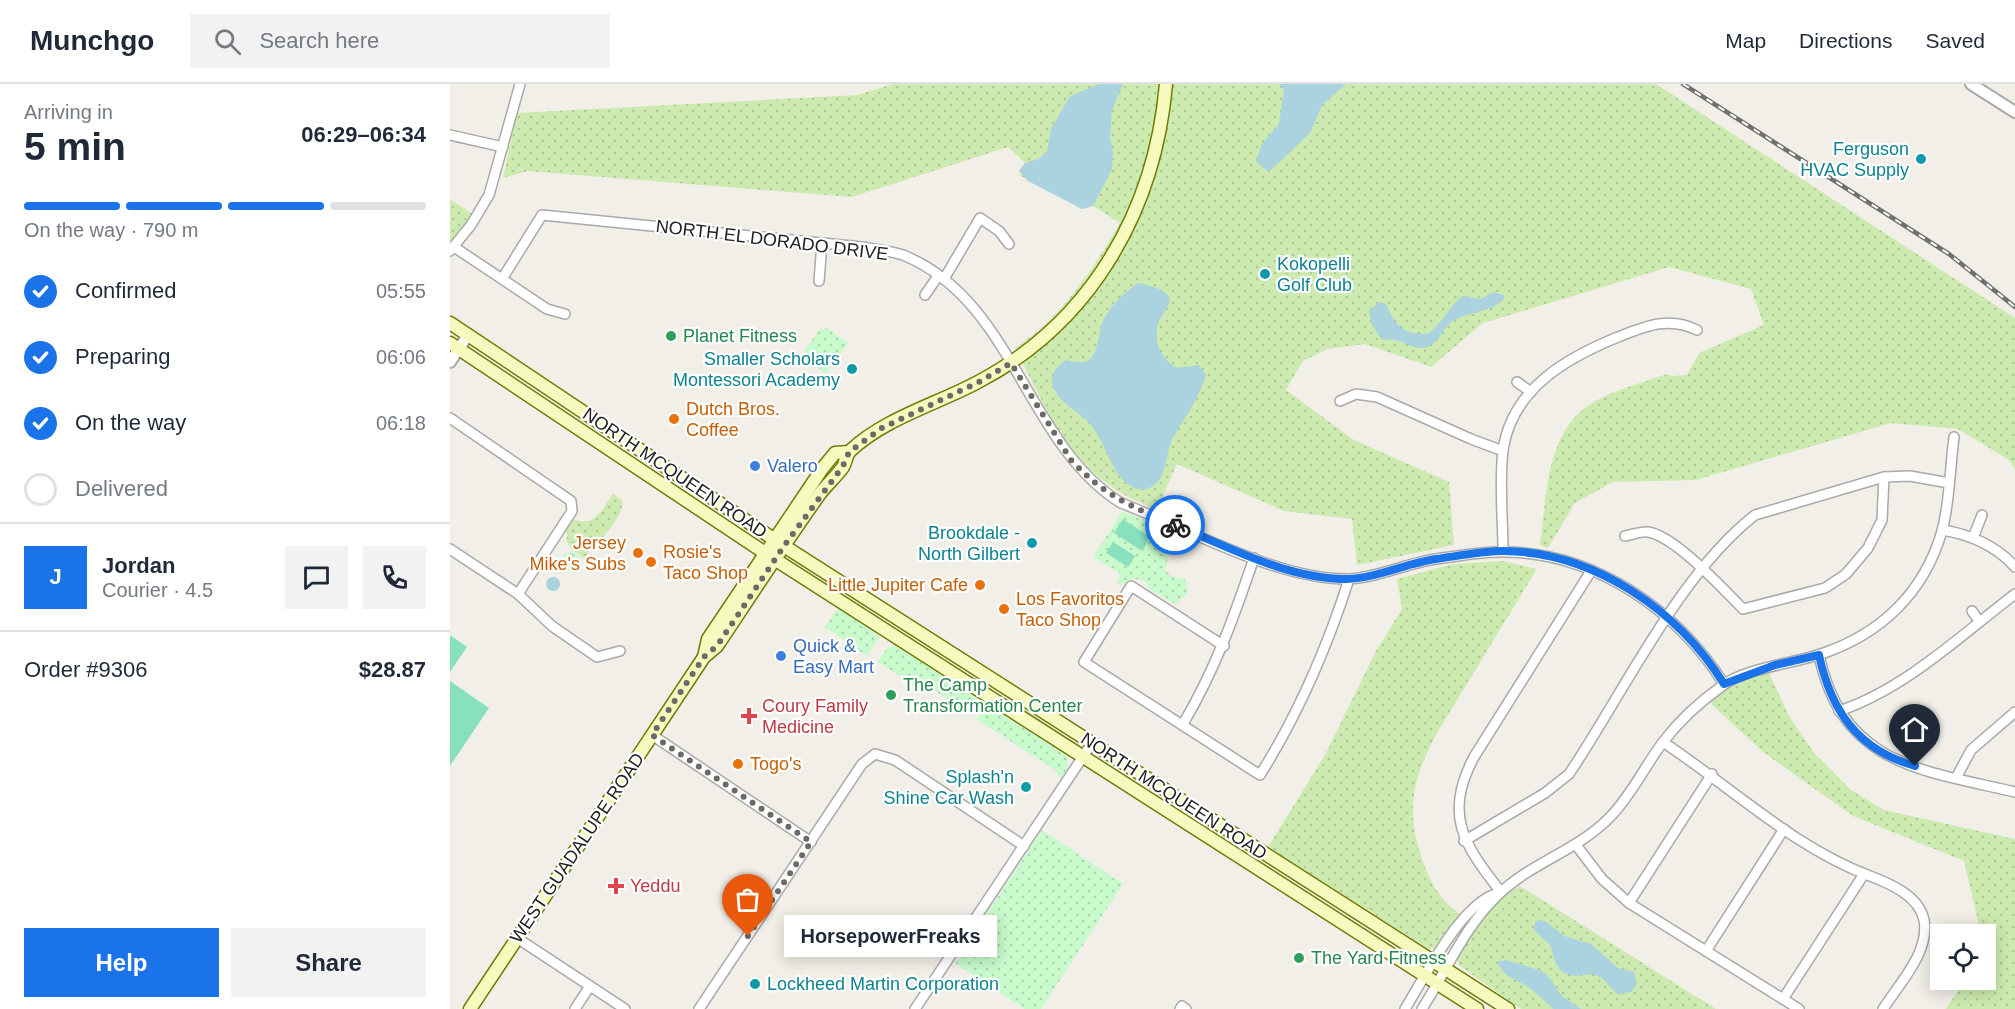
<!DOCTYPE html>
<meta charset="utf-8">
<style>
body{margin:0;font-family:Arial,sans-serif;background:#f2f2f3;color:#1f2937;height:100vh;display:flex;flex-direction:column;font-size:22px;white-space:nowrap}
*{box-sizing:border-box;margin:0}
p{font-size:20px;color:#747a83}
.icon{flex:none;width:33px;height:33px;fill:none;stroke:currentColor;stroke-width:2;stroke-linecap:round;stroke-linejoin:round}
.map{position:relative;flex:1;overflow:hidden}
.side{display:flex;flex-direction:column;background:#fff;width:450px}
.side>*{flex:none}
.buttons{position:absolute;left:1480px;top:840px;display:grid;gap:12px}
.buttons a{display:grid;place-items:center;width:66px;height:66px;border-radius:0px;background:#fff;box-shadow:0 3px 15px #0003;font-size:30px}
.pin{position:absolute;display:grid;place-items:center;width:51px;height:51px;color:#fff;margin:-62px -26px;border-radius:50% 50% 50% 0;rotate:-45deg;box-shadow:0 0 6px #0007}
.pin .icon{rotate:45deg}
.courier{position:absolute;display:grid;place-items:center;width:60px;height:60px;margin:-30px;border:4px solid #1a73e8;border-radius:50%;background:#fff;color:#222;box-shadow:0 2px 8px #0007}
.bubble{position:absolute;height:42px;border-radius:0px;background:#fff;box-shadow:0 3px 15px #0003;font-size:20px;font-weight:700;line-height:42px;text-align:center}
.overview em{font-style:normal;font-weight:700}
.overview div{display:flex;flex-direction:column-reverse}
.overview{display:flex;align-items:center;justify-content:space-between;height:102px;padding:0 24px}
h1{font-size:39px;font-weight:700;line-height:45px}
.bar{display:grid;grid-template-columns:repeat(4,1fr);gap:9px 6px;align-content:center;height:72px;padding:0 24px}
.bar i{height:8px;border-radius:4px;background:#e0e1e3}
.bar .selected{background:#1a73e8}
.bar p{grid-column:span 4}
.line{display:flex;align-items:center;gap:15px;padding:0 24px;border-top:2px solid #e0e1e3}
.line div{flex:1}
.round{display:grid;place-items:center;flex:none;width:63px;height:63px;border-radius:0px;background:#f2f2f3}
ol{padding:0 24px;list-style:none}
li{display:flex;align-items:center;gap:18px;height:66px}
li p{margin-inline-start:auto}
li .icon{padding:6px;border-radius:50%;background:#1a73e8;color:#fff;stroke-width:4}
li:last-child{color:#747a83}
li i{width:33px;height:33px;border:3px solid #e0e1e3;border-radius:50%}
.action{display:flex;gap:12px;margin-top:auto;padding:12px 24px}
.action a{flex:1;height:69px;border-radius:0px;background:#1a73e8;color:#fff;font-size:24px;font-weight:700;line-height:69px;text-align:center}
.action a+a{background:#f2f2f3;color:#1f2937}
header{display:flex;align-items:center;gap:36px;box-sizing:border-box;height:84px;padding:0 30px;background:#fff;border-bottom:2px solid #e0e1e3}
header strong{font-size:28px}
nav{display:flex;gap:33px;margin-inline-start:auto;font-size:21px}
.search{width:420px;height:54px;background:#f2f2f3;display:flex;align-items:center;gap:15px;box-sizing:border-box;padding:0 21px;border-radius:0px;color:#747a83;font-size:22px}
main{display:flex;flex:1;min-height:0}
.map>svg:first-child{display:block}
.grass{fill:url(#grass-dots)}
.park{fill:url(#park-dots)}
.pitch{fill:#88e0be}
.water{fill:#aad3df}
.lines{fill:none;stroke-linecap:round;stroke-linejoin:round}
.minor-casing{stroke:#a9a9a9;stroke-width:12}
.tertiary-casing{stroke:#a9a9a9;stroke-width:14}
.secondary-casing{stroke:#707d05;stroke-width:15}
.minor{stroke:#fff;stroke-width:9}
.tertiary{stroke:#fff;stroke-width:10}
.secondary{stroke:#f7fabf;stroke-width:12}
.rail-casing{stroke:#707070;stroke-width:4.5}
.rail{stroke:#fff;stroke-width:2;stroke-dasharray:7;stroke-linecap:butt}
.done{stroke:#6b6a68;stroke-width:6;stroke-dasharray:0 10.8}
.route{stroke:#1a73e8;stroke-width:8}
.culture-dot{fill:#0f9aa8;stroke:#fff;stroke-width:2}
.leisure-dot{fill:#2e9e5b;stroke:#fff;stroke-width:2}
.food-dot{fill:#e8710a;stroke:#fff;stroke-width:2}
.shop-dot{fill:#3f7fe0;stroke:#fff;stroke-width:2}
.health-dot{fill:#e0444e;stroke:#fff;stroke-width:2}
.labels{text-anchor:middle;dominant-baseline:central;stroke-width:4.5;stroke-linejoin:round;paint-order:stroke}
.culture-label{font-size:18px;fill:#0d838f;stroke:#fff;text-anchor:end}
.street-label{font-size:18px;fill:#222;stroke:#fff}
.leisure-label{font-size:18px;fill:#27864d;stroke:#fff;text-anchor:start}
.food-label{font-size:18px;fill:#c56008;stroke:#fff;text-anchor:start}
.shop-label{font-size:18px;fill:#366cbe;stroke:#fff;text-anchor:start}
.health-label{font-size:18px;fill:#be3a42;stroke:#fff;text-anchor:start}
</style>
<header>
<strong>Munchgo</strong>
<div class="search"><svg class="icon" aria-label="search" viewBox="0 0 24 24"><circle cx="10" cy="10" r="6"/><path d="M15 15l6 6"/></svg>Search here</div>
<nav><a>Map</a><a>Directions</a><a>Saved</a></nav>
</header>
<main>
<section class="side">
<div class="overview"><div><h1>5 min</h1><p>Arriving in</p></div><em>06:29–06:34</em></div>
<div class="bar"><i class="selected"></i><i class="selected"></i><i class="selected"></i><i></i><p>On the way · 790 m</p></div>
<ol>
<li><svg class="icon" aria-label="check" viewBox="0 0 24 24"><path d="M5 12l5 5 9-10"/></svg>Confirmed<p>05:55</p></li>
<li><svg class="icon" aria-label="check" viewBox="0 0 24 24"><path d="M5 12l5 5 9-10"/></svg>Preparing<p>06:06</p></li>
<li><svg class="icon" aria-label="check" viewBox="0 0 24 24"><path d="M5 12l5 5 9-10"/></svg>On the way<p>06:18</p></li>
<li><i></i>Delivered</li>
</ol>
<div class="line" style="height:108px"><b class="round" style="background:#1a73e8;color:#fff">J</b><div><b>Jordan</b><p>Courier · 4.5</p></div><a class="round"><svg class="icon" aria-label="chat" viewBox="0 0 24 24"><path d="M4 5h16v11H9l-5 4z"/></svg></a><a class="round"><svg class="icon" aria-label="phone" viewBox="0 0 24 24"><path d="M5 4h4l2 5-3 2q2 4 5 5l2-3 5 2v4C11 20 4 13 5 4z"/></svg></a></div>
<div class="line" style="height:78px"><div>Order #9306</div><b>$28.87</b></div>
<div class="action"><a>Help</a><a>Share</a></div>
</section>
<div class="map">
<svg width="1565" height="925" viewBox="0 0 1565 925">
<defs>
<pattern id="grass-dots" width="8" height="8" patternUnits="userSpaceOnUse" patternTransform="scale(1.5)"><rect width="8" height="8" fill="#cdebb0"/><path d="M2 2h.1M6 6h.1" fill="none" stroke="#b0c997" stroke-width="1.8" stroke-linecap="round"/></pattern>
<pattern id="park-dots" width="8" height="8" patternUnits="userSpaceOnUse" patternTransform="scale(1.5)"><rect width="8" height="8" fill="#c8facc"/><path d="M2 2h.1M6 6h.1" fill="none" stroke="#acd6af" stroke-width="1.8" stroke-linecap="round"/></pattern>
</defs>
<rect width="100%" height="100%" fill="#f2efe9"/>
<g class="grass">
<path d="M 443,0 L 1206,0 L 1565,234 L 1565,386 L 1559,376 L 1508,345 L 1441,339 L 1246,396 L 1163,398 L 1125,419 L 1098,464 L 1090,461 C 1097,413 1095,351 1139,321 C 1162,306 1192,299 1217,290 L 1223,292 L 1237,291 L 1249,269 L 1314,241 L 1301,205 L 1219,183 L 1033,239 L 981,283 L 915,260 L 877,265 L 852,278 L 836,306 L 904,356 L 999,398 L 1004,461 L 907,481 L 902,435 L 834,427 L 727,380 L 707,425 C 625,397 602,336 565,264 C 611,235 643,185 670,139 L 643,122 L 632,125 L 571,92 L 569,87 L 575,79 L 558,63 L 402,113 L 78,87 L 53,94 L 67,29 L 407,11 Z"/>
<path d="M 0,115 L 24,131 L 0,159 Z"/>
<path d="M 163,409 L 172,417 C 175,434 145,461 134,474 L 121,465 L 116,455 L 118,451 L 114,448 L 124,435 C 145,445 153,424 163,409 Z"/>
<path d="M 1052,477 L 1087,485 L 987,649 C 962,695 955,727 973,778 C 981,800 991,817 1010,830 L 988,864 L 979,865 L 818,763 L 875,671 L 925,569 L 952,525 L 947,495 L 1003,480 Z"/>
<path d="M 1319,589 L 1339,632 L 1365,670 L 1401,706 L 1434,726 L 1565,755 L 1565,925 L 1496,925 L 1515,896 L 1536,896 L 1536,850 L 1531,850 L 1514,777 L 1403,732 L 1313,668 L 1258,617 L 1287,598 Z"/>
<path d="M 1069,802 L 1078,807 L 1266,925 L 1071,925 L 1010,882 L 1006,876 C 1010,850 1047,816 1069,802 Z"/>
</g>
<g class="park">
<path d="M 376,243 L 398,259 L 376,290 L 355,274 L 357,270 L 354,267 L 370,245 L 373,247 Z"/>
<path d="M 673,427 L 695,436 L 697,443 C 710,451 723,471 715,486 L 721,492 L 735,495 L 739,508 L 725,520 L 699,505 L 697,498 L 683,494 L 671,501 L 667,499 L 670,489 L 643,473 Z"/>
<path d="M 121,467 L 132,475 L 123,489 L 112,481 L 111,477 L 116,468 L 119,470 Z"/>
<path d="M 388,524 L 430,553 L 417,572 L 375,543 Z"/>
<path d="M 446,562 L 526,613 L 518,629 L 475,600 L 471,606 L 428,578 L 437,564 Z"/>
<path d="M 539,622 L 617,672 L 618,683 L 611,694 L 604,685 L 526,635 Z"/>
<path d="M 592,746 L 673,800 L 591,925 L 575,925 L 505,879 Z"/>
</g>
<g class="pitch">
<path d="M 673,435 L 700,453 L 692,467 L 664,449 Z"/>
<path d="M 663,458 L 685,472 L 678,483 L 656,469 Z"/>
<path d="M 0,551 L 17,563 L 0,588 Z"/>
<path d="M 0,597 L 39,624 L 0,682 Z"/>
</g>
<g class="water">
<path d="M 649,0 L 673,0 L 662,26 L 660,53 L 663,68 L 662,85 L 643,122 L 632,125 L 578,97 L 569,87 L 575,79 L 590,74 L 597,67 L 601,45 L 620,12 Z"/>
<path d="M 829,0 L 896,0 L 872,21 L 860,49 L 819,88 L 806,78 L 811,61 L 829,40 L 834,6 Z"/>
<path d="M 688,199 C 699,202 717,204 720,216 C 718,224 712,230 709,237 C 702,255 711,276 727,284 L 749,281 L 756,291 C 747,319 735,332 722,356 C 715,371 717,398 699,404 C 691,408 680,403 674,397 C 660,383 654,357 641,341 C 630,328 608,319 603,302 C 599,290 607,282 616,276 C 652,287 645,257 653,237 C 659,222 676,208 688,199 Z"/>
<path d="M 1043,208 L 1054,211 L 1054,215 C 1041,228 1019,228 1003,237 C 992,244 987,264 972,264 C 956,264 952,252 932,256 L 922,241 L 919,227 L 929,218 L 936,220 C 946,242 951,250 978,250 C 992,240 1002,218 1013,212 L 1031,215 Z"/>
<circle cx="103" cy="500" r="7"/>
<path d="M 1089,836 L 1095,837 L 1114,852 L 1141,860 L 1168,884 L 1184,888 L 1187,900 L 1181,908 L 1167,910 L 1152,894 L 1143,890 L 1124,892 L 1112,888 L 1106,880 L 1100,861 L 1084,846 L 1085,838 Z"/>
<path d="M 1056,876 L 1092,887 L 1098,892 L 1112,912 L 1131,925 L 1103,925 C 1096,918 1089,911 1081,905 C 1068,895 1055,895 1047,878 Z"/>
</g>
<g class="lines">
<defs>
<g id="minor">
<path d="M 0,51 L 53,63"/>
<path d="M 4,163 L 97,225 L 115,230"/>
<path d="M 0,167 L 21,141 L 39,111 L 70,0"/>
<path d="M 52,195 L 92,131 L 412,163 C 425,165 441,167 453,171 C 564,216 575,359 671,419 C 737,444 827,496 898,495 C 927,494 957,479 986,475 C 1008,472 1032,467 1054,468 C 1144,468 1227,526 1274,600"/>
<path d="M 494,195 L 530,134 L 549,147 L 559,160"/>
<path d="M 369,197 L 372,159"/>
<path d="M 475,211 L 488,192"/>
<path d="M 1067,298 L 1081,308"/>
<path d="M 890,317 L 906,310 L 927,313 L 1021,355 L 1053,367"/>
<path d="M 0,334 L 121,417 L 122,427 L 68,510"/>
<path d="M 1492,446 C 1519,450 1547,462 1565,483"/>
<path d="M 1175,452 C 1181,451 1192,447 1198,448 C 1225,452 1273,505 1293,525 L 1375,504 L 1396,490 L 1418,464 L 1432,436 L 1434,393"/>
<path d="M 1523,454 L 1532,431"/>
<path d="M 0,465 L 68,510 L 102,542 L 147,573 L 170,567"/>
<path d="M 1053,467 C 1053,436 1049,397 1053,366 C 1062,305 1116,274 1168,253 C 1196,242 1219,232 1247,246"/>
<path d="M 1522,527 L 1529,537"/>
<path d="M 774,562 L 681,502 L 634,578 L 810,691 C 849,629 877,564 899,495"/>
<path d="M 1369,571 C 1392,681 1471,686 1565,708"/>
<path d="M 1389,627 C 1455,605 1510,552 1565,510"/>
<path d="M 733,640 C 765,586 784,533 804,474"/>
<path d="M 202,651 L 361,758"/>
<path d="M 1213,658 C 1281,703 1343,763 1420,792 C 1441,800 1469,812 1474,836 C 1480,868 1449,900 1433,925"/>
<path d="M 1506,694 L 1521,666 L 1565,628"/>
<path d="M 1014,757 L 1095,709 L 1119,690 C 1173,610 1229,490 1305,431 L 1434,393 L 1460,392 L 1499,399"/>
<path d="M 1126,761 L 1152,795 L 1179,819 L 1349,925"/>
<path d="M 1051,808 C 1014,761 993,731 1024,673 L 1141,487"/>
<path d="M 1179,819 L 1262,690"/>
<path d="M 67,854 L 175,925"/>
<path d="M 1256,867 L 1334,745"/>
<path d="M 1333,915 L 1414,790"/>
<path d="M 125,925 L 140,902"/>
<path d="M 249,925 L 412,680 L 425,670 L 445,676 L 574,762"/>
<path d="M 465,925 L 642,659"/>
<path d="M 730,925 L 732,922 L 736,925"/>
<path d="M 955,925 C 975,893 1011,819 1048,809"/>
<path d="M 972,925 C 997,886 1015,841 1050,809 C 1083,778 1130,765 1161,732 C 1182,710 1195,682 1213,658 C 1229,637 1251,617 1272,602 C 1295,584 1342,580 1371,570 C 1431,550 1474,509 1492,447 C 1500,417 1500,383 1504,353"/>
</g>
<g id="tertiary">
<path d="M 1521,0 L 1565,28"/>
<path d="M 0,278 L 18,251"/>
</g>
<g id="secondary">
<path d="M 0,239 L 334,462 L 1058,925"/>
<path d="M 0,259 L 315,469 L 1027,925"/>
<path d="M 254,573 L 258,555 L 372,385 L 385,369 L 399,368"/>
<path d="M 20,925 L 254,573 L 267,562 C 301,511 334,460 369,411 C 376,401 386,393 393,383 C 396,378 396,371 400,367 C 435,334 487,320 528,298 C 642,238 705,126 716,0"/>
</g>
</defs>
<use href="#minor" class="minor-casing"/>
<use href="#tertiary" class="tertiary-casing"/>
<use href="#secondary" class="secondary-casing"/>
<use href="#minor" class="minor"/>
<use href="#tertiary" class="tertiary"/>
<use href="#secondary" class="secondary"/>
<defs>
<path id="rail" d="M 1233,0 L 1499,170 L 1565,223"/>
</defs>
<use href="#rail" class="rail-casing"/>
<use href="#rail" class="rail"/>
</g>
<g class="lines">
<path class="done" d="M 298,852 L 361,758 L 202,651 L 254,573 L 267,562 L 334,462 L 393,382 L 399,368 L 432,344 L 529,298 L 561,279 L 621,376 C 655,412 680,422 725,441"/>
<path class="route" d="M 725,441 C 779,463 837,495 897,495 C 927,494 957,479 986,475 C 1008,472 1032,467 1054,467 C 1144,468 1228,526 1274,600 L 1325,581 L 1369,571 C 1381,627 1408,666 1465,682"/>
</g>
<g class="culture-dot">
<circle cx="1471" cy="75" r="6"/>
<circle cx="815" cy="190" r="6"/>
<circle cx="402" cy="285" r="6"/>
<circle cx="582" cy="459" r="6"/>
<circle cx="576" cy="703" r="6"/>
<circle cx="305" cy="900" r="6"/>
</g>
<g class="leisure-dot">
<circle cx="221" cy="252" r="6"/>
<circle cx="441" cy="611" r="6"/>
<circle cx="849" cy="874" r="6"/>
</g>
<g class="food-dot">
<circle cx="224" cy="335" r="6"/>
<circle cx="188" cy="469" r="6"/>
<circle cx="201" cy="478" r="6"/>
<circle cx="530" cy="501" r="6"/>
<circle cx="554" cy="525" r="6"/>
<circle cx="288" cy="680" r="6"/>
</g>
<g class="shop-dot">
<circle cx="305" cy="382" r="6"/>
<circle cx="331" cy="572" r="6"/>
</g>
<g class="health-dot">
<path d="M296 623h6v6h6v6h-6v6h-6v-6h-6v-6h6z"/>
<path d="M163 793h6v6h6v6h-6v6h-6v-6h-6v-6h6z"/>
</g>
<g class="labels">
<g class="culture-label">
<text x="1459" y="65">Ferguson<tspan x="1459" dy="21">HVAC Supply</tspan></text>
<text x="827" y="180" text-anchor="start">Kokopelli<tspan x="827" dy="21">Golf Club</tspan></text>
<text x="390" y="275">Smaller Scholars<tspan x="390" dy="21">Montessori Academy</tspan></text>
<text x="570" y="449">Brookdale -<tspan x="570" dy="21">North Gilbert</tspan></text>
<text x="564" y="693">Splash'n<tspan x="564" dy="21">Shine Car Wash</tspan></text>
<text x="317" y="900" text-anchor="start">Lockheed Martin Corporation</text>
</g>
<g class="street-label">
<text transform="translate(322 156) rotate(7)">NORTH EL DORADO DRIVE</text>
<text transform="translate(225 389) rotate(34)">NORTH MCQUEEN ROAD</text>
<text transform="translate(724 712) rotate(33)">NORTH MCQUEEN ROAD</text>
<text transform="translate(127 764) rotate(-56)">WEST GUADALUPE ROAD</text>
</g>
<g class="leisure-label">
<text x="233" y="252">Planet Fitness</text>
<text x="453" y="601">The Camp<tspan x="453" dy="21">Transformation Center</tspan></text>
<text x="861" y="874">The Yard Fitness</text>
</g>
<g class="food-label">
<text x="236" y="325">Dutch Bros.<tspan x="236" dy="21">Coffee</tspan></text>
<text x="176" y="459" text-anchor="end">Jersey<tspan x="176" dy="21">Mike's Subs</tspan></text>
<text x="213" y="468">Rosie's<tspan x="213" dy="21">Taco Shop</tspan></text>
<text x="518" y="501" text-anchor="end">Little Jupiter Cafe</text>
<text x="566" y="515">Los Favoritos<tspan x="566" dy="21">Taco Shop</tspan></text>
<text x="300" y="680">Togo's</text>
</g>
<g class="shop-label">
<text x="317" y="382">Valero</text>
<text x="343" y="562">Quick &amp;<tspan x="343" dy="21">Easy Mart</tspan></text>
</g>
<g class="health-label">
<text x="312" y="622">Coury Family<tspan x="312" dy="21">Medicine</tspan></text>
<text x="180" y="802">Yeddu</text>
</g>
</g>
</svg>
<div class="buttons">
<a><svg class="icon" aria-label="locate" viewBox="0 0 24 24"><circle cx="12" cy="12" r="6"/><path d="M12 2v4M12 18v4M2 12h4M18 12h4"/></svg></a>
</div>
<div class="pin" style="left:298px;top:852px;background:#ea580c"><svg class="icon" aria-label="bag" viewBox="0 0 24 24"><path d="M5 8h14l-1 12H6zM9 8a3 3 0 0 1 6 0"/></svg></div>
<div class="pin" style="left:1465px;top:682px;background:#1f2937"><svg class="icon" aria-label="home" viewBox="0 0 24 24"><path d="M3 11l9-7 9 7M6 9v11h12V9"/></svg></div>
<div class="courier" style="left:725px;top:441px"><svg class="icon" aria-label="bike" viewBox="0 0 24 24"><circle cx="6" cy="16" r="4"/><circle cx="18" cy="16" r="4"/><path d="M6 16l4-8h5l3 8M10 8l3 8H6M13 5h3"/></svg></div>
<div class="bubble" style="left:334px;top:831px;width:213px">HorsepowerFreaks</div>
</div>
</main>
